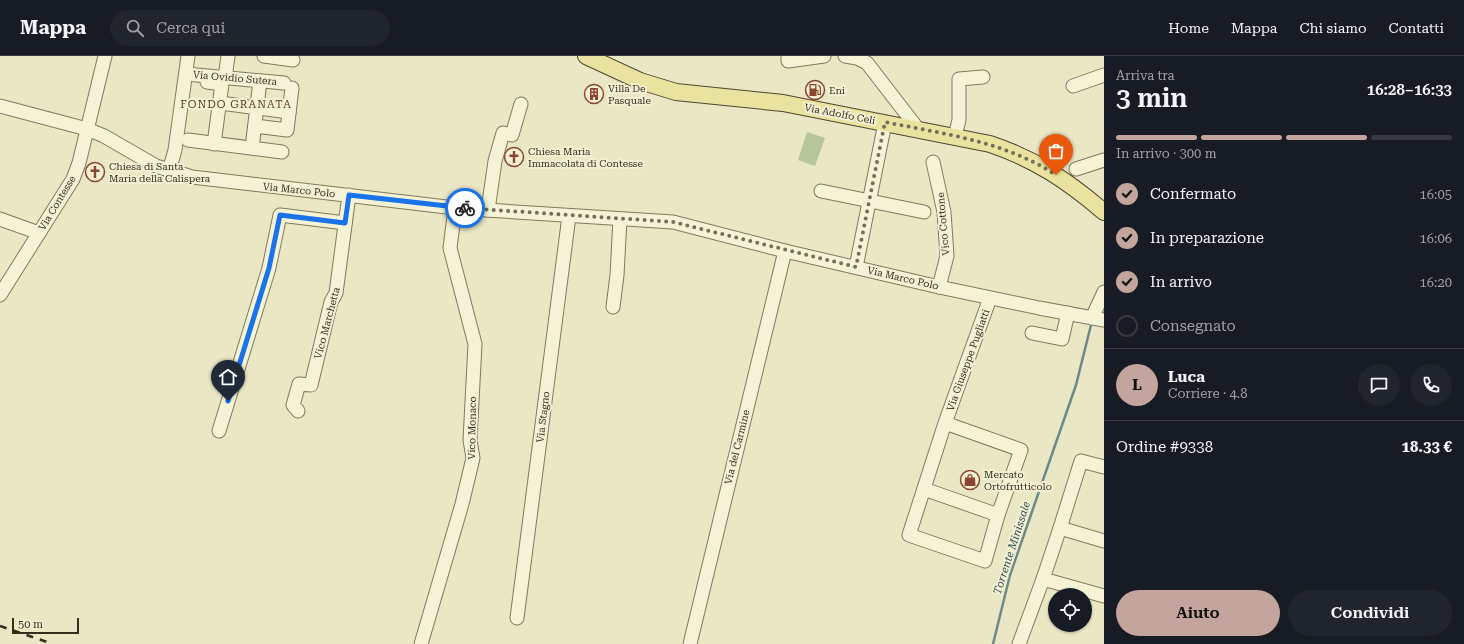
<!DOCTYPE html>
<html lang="it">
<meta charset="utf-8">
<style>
body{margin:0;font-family:"Roboto Serif",serif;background:#20242c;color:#f1f3f6;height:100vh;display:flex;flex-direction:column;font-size:15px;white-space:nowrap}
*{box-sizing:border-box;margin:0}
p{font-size:13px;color:#9ea1a6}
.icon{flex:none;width:22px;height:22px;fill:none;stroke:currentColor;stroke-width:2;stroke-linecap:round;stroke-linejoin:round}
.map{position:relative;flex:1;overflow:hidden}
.details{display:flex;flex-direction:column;background:#171b24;width:360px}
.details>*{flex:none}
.buttons{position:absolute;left:1048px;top:532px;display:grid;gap:8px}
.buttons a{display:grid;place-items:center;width:44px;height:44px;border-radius:50%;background:#171b24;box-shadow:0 1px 3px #0004;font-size:20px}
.scale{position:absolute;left:12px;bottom:10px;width:67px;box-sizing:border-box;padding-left:4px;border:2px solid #342e1f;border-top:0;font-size:11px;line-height:14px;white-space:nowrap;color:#342e1f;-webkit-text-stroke:3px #f2f0d3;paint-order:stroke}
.pin{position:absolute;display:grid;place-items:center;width:34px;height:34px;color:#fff;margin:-41px -17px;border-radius:50% 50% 50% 0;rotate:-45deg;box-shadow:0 0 4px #0007}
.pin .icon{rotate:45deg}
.courier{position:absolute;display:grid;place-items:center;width:40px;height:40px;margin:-20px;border:3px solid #1a73e8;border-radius:50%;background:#fff;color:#222;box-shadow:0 1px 5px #0007}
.head em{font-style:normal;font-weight:600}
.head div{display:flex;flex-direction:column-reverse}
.head{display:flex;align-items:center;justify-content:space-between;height:68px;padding:0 12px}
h1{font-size:26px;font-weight:600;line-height:30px}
.bar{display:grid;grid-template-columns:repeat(4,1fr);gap:6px 4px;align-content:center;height:48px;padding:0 12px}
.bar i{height:5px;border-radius:3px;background:#363941}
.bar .active{background:#c3a59e}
.bar p{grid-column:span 4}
.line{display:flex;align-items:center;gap:10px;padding:0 12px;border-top:1px solid #363941}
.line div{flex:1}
.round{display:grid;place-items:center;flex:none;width:42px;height:42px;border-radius:21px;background:#20242c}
ol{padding:0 12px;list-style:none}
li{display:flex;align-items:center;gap:12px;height:44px}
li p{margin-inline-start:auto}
li .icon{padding:4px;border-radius:50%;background:#c3a59e;color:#111;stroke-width:4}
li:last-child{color:#9ea1a6}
li i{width:22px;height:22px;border:2px solid #363941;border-radius:50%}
.primary-button{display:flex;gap:8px;margin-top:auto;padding:8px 12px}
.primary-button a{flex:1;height:46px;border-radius:24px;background:#c3a59e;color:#111;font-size:16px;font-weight:600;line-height:46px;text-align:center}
.primary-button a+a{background:#20242c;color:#f1f3f6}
header{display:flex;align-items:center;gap:24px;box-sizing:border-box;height:56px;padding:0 20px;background:#171b24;border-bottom:1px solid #363941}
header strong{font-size:19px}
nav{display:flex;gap:22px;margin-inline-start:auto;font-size:14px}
.search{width:280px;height:36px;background:#20242c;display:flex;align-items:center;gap:10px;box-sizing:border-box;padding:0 14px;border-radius:22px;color:#9ea1a6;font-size:15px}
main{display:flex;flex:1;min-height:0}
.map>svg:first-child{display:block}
.green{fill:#b6c699}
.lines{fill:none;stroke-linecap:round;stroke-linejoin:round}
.stream{stroke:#6d8a89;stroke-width:2.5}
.minor-casing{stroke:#82795c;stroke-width:15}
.major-casing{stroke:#504630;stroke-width:18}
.minor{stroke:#f5f3d6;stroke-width:13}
.major{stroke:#e9e39f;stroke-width:16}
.rail{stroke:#342e1f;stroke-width:2.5;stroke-dasharray:7 7;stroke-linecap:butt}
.done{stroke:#736f59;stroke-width:4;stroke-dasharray:0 7.2}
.route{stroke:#1a73e8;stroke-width:5}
.labels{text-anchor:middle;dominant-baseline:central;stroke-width:4;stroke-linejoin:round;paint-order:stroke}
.street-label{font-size:10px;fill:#342e1f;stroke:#f2f0d3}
.poi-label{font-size:10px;fill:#342e1f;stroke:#f2f0d3;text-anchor:start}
.neighbourhood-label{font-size:11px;letter-spacing:1px;fill:#5c3c22;stroke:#f2f0d3}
.water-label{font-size:11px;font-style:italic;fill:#2f4c52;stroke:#f2f0d3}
</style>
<header>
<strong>Mappa</strong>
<div class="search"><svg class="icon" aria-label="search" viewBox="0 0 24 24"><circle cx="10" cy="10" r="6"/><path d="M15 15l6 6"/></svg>Cerca qui</div>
<nav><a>Home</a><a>Mappa</a><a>Chi siamo</a><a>Contatti</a></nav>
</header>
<main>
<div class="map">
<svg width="1104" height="588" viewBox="0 0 1104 588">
<rect width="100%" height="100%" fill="#e9e7c4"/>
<path class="green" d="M 807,76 L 825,82 L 815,110 L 798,104 Z"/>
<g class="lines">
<path class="stream" d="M 993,588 L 1010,519 L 1076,329 L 1092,265"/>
<defs>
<g id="minor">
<path d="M 264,0 L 293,4"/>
<path d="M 788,0 L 788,5 L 824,0"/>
<path d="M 845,0 L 857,2 L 867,7 L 918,73"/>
<path d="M 186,18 L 284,27"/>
<path d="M 225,22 L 228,0"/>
<path d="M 207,26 L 222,28 L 214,88"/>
<path d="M 1073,30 L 1104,19"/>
<path d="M 220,47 L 289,56"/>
<path d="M 0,50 L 87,73 L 104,80 L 156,110 L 192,121 L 455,152 L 673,166 L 785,195 L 939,231 L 1039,252 L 1104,264"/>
<path d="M 255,70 L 287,74 L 292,32"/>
<path d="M 955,80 L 959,64 L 959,23 L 983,21"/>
<path d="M 188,84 L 282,96"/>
<path d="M 252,92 L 260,25"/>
<path d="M 933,106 L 944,156 L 947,200 L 939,231"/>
<path d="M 1076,113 L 1104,104"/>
<path d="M 169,115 L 175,94 L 188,0"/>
<path d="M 821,135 L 924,156"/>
<path d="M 488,154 L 495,105 L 503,77 L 512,79 L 521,48"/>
<path d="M 0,163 L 39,177"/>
<path d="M 856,211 L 885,67"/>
<path d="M 0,239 L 73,123 L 79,107 L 105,0"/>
<path d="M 613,251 L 617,219 L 620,163"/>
<path d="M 1092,262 L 1104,236"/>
<path d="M 1032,277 L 1062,283 L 1068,257"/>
<path d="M 298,355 L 293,349 L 299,328 L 311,329 L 331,246 L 336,237 L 349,139"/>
<path d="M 945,367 L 1021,394 L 998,459 L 985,505 L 909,479 L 945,367 L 990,242"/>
<path d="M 219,375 L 269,212 L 280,159 L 345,167"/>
<path d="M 924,433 L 998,459"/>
<path d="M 1060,472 L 1081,405 L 1104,411"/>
<path d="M 1104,485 L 1060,472 L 1043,523 L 1104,540"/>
<path d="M 517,562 L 569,160"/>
<path d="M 421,588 L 462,448 L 473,402 L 470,384 L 475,288 L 450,192 L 455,152"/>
<path d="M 690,588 L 785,195"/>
<path d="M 1019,588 L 1043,523"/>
</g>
<path id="major" d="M 586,0 L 640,25 L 676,36 L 783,47 L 990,88 C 1035,103 1068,125 1104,156"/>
</defs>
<use href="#minor" class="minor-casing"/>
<use href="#major" class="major-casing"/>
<use href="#minor" class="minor"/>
<use href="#major" class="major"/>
<path class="rail" d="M 0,570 L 53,588"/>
</g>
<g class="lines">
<path class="done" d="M 465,152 L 673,166 L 856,211 L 885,66 C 944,78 1004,85 1056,119"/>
<path class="route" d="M 228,345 L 269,212 L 280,159 L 345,167 L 349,139 L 465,152"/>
</g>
<defs>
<symbol id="fuel-ring" viewBox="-11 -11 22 22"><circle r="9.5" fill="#f2f0d3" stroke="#8b4632" stroke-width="1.5"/><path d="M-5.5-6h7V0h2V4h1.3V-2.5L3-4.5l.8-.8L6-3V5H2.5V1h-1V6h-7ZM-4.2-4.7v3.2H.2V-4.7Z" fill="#8b4632"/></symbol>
<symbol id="building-ring" viewBox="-11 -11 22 22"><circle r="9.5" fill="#f2f0d3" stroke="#8b4632" stroke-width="1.5"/><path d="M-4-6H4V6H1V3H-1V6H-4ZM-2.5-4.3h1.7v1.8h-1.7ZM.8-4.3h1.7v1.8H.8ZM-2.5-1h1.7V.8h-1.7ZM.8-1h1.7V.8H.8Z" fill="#8b4632"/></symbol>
<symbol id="church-ring" viewBox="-11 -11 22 22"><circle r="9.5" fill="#f2f0d3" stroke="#8b4632" stroke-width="1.5"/><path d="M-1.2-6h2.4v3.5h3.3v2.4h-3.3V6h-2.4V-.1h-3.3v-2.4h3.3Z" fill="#8b4632"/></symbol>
<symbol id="shop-ring" viewBox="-11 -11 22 22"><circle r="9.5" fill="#f2f0d3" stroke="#8b4632" stroke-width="1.5"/><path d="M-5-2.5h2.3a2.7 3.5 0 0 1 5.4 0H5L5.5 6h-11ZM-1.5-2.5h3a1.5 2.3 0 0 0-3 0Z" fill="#8b4632"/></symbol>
</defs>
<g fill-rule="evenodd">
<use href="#fuel-ring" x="804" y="23" width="22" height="22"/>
<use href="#building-ring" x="583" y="27" width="22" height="22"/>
<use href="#church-ring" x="503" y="90" width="22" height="22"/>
<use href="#church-ring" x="84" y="105" width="22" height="22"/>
<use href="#shop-ring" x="959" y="413" width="22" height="22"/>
</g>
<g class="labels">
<g class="street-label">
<text transform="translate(235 22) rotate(5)">Via Ovidio Sutera</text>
<text transform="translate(840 58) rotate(11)">Via Adolfo Celi</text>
<text transform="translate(299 134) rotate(6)">Via Marco Polo</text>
<text transform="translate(57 147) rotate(-59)">Via Contesse</text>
<text transform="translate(943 168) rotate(-95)">Vico Cottone</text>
<text transform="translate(903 222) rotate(13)">Via Marco Polo</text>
<text transform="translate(327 267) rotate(-75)">Vico Marchetta</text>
<text transform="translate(968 304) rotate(-70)">Via Giuseppe Pugliatti</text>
<text transform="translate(543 361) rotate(-83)">Via Stagno</text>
<text transform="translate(472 372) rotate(-89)">Vico Monaco</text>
<text transform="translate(737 391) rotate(-76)">Via del Carmine</text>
</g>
<g class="poi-label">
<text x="608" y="32">Villa De<tspan x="608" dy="12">Pasquale</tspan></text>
<text x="829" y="34">Eni</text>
<text x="528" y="95">Chiesa Maria<tspan x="528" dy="12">Immacolata di Contesse</tspan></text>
<text x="109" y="110">Chiesa di Santa<tspan x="109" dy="12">Maria della Calispera</tspan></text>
<text x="984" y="418">Mercato<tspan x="984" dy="12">Ortofrutticolo</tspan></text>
</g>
<g class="neighbourhood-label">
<text x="236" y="48">FONDO GRANATA</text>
</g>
<g class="water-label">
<text transform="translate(1012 492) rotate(-72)">Torrente Minissale</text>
</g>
</g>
</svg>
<div class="buttons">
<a><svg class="icon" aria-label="locate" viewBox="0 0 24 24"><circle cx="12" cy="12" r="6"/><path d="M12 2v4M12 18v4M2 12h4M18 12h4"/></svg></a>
</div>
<div class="scale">50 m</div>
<div class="pin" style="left:1056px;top:119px;background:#ea580c"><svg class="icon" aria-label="bag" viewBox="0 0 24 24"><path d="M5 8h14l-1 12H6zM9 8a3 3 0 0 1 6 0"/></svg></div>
<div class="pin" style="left:228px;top:345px;background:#1f2937"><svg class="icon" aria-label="home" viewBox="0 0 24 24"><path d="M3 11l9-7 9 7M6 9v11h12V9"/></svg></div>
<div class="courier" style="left:465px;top:152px"><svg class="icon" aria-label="bike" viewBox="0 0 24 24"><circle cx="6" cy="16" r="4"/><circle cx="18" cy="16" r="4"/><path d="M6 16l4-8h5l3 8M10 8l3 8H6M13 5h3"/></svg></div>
</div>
<section class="details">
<div class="head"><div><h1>3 min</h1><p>Arriva tra</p></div><em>16:28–16:33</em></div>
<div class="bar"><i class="active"></i><i class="active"></i><i class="active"></i><i></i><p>In arrivo · 300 m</p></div>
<ol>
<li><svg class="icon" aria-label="check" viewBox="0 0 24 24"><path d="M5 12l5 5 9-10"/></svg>Confermato<p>16:05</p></li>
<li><svg class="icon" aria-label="check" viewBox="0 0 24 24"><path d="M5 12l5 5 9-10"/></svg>In preparazione<p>16:06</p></li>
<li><svg class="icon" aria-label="check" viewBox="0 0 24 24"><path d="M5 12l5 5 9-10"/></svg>In arrivo<p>16:20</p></li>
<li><i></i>Consegnato</li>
</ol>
<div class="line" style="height:72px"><b class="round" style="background:#c3a59e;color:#111">L</b><div><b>Luca</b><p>Corriere · 4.8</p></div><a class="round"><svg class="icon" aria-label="chat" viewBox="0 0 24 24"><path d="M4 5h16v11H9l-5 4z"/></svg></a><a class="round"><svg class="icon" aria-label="phone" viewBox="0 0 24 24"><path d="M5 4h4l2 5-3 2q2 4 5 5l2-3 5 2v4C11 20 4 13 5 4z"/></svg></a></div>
<div class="line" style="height:52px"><div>Ordine #9338</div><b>18.33 €</b></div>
<div class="primary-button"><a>Aiuto</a><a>Condividi</a></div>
</section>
</main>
